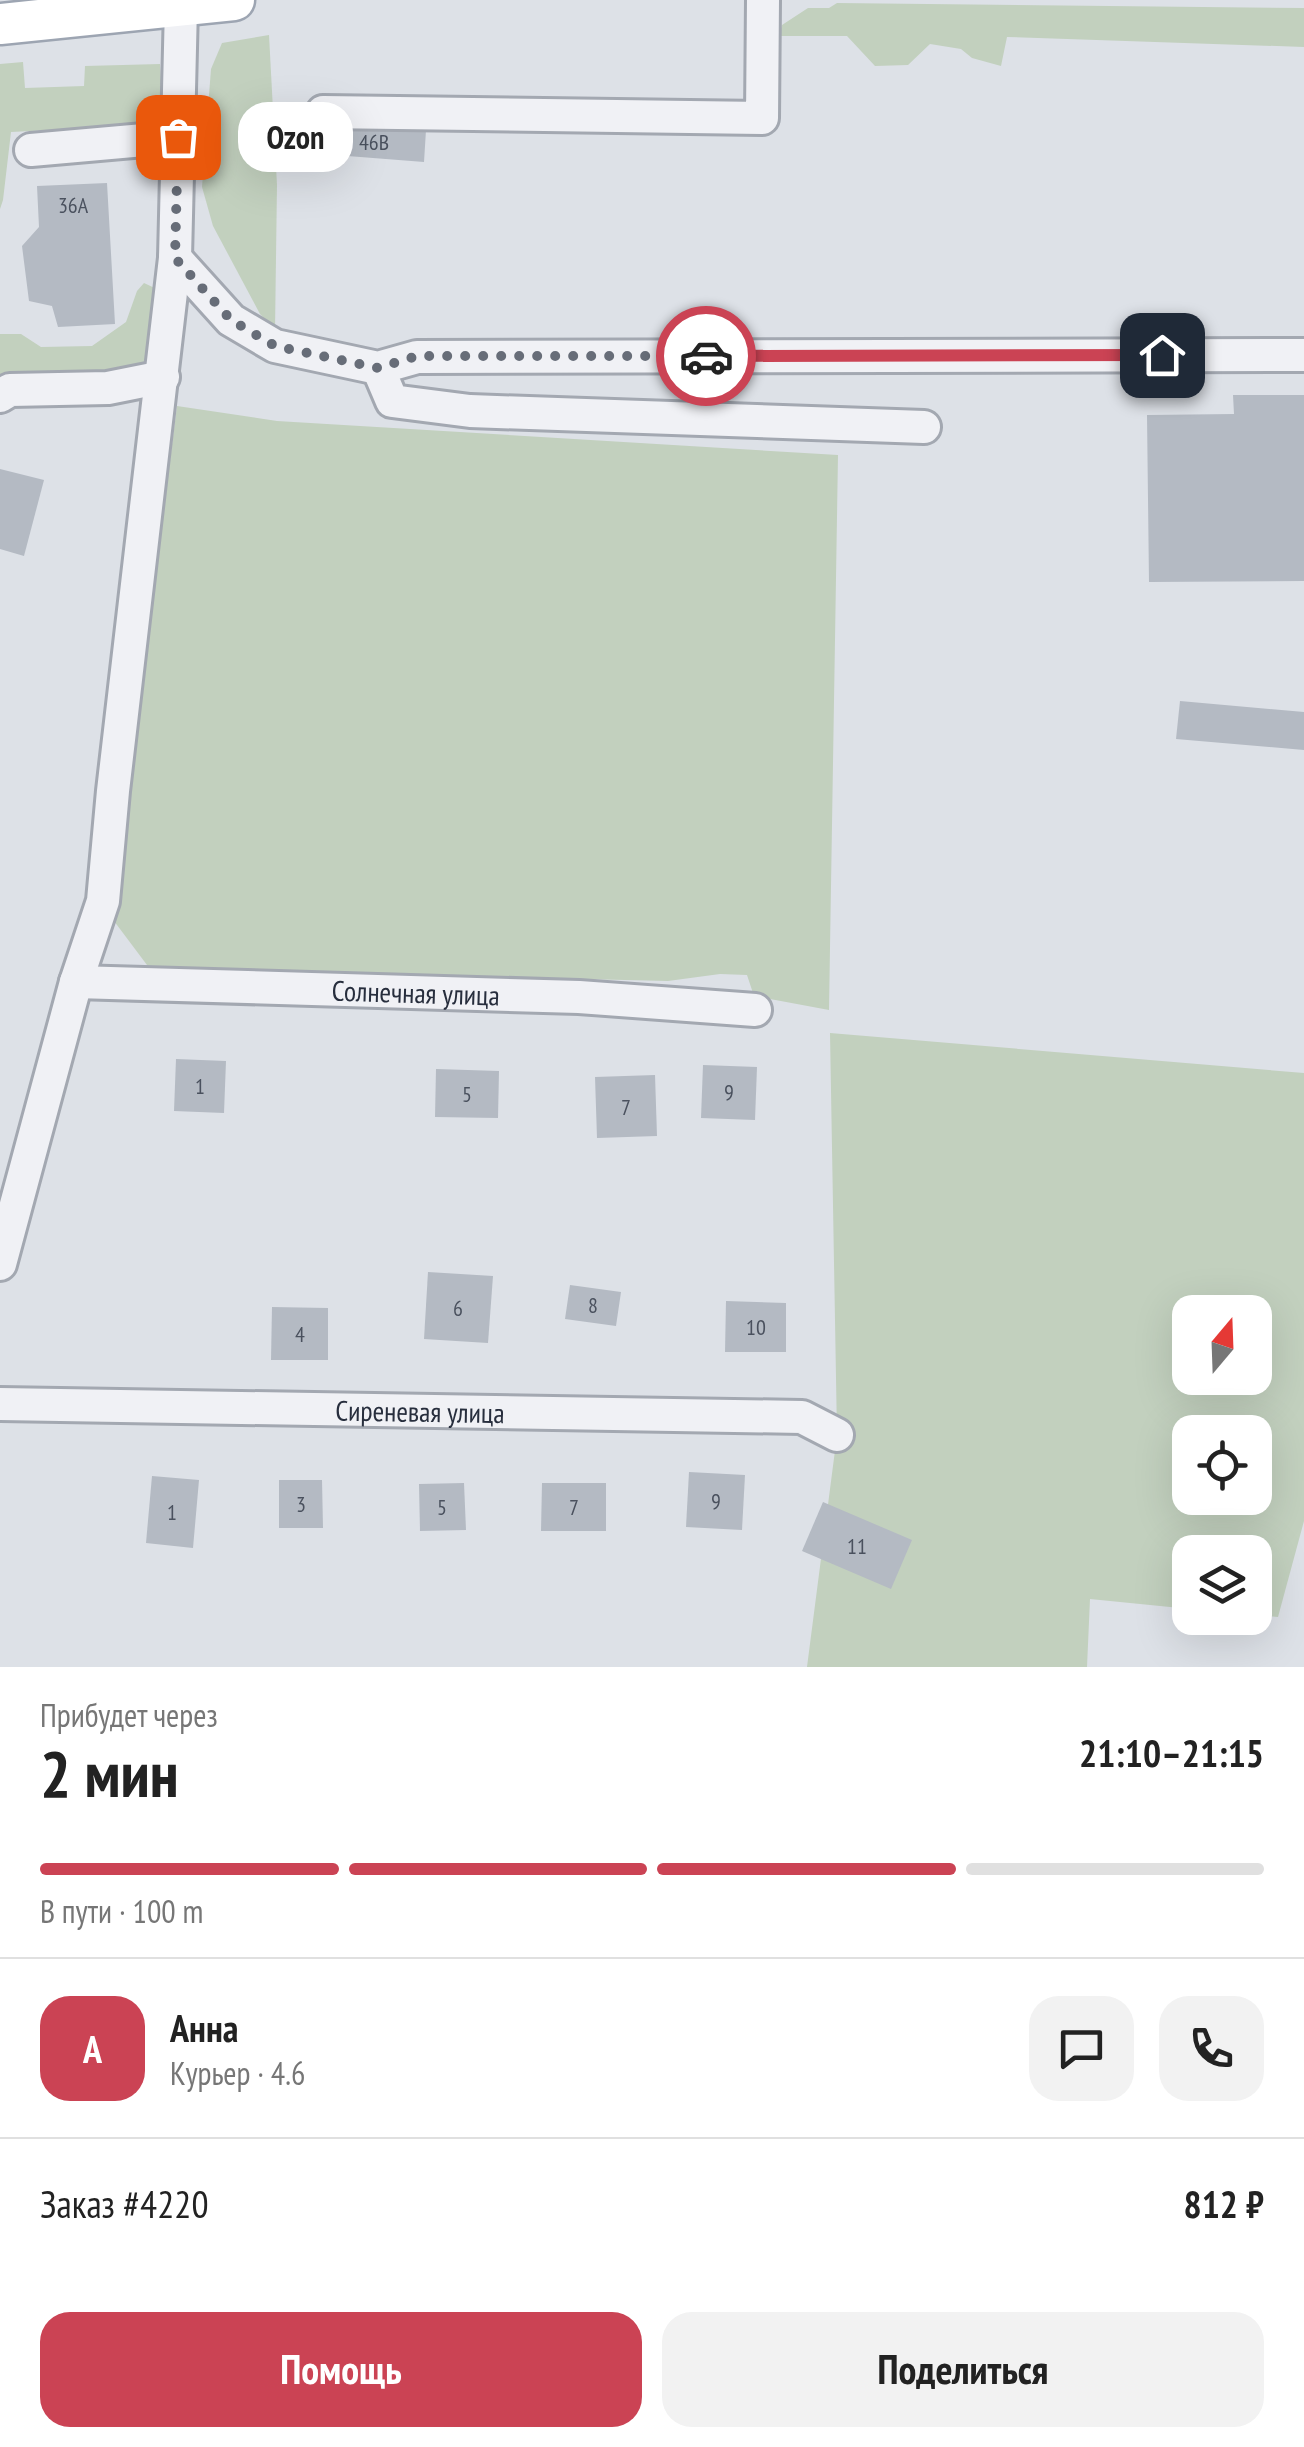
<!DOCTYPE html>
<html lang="ru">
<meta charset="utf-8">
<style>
body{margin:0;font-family:"PT Sans Narrow",sans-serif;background:#f2f2f2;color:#222;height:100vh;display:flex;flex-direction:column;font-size:38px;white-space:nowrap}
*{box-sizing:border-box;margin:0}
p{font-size:32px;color:#767676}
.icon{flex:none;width:55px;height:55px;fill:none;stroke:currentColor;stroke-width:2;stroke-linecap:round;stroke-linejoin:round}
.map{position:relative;height:1667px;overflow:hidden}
.sheet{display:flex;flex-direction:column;background:#fff;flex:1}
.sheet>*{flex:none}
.needle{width:65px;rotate:19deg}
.tools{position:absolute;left:1172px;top:1295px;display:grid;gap:20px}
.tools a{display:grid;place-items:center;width:100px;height:100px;border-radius:20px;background:#fff;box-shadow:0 10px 40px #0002;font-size:50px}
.pin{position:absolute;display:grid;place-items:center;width:85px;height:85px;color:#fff;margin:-42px;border-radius:20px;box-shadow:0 5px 15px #0006}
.courier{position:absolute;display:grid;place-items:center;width:100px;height:100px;margin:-50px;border:8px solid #cb4354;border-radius:50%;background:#fff;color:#222;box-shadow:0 2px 12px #0007}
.bubble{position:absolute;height:70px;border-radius:30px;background:#fff;box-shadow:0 10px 40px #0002;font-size:32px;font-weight:700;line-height:70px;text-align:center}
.summary em{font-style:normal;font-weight:700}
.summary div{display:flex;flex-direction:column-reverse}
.summary{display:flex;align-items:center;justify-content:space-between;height:170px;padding:0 40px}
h1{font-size:65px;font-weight:700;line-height:75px}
.bar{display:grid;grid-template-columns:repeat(4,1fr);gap:15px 10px;align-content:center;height:120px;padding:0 40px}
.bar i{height:12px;border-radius:8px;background:#e0e0e0}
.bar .on{background:#cb4354}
.bar p{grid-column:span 4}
.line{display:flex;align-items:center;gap:25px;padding:0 40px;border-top:2px solid #e0e0e0}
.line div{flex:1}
.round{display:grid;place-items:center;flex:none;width:105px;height:105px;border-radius:30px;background:#f2f2f2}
.button{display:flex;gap:20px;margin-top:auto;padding:20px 40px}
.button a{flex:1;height:115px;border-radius:30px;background:#cb4354;color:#fff;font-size:40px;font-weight:700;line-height:115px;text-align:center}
.button a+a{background:#f2f2f2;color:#222}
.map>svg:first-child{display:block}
.green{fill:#c2d0be;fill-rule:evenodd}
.building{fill:#b4bac3}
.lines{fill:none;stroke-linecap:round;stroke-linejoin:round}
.minor-casing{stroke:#a3a8b1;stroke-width:38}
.major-casing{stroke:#9da5b2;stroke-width:45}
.minor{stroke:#f0f1f5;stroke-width:32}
.major{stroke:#fff;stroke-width:40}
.done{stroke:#676d78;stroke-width:10;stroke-dasharray:0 18}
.route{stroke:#cb4354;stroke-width:12}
.labels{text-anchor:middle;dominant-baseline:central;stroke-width:8;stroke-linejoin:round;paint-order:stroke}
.number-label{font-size:22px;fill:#4a515e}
.street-label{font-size:28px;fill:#272e3d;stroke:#eceff4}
</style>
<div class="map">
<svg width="1304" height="1667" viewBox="0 0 1304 1667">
<rect width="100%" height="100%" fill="#dde1e7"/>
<g class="green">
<path d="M 837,3 L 1304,8 L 1304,47 L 1007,37 L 1001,66 L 972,58 L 961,49 L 930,44 L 908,65 L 875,66 L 847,36 L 779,36 L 782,25 L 808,8 L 829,8 Z"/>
<path d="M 269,35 L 277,185 L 275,330 L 260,314 L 213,226 L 202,187 L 211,69 L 222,43 Z"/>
<path d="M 23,62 L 25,88 L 84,86 L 85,66 L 160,64 L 163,111 L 151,125 L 11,132 L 3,200 L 0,209 L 0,64 Z"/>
<path d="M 144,283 L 159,290 L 149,369 L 106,376 L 0,374 L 0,334 L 21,334 L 41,347 L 92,346 L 126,322 L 137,291 Z"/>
<path d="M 177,406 L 277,421 L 838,455 L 829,1010 L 754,996 L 747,975 L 720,974 L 668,981 L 150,969 L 111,917 Z"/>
<path d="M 830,1033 L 1304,1073 L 1304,1521 L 1278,1617 L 1255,1615 L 1255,1552 L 1190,1552 L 1190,1609 L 1090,1599 L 1087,1667 L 807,1667 L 837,1435 ZM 1190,1312 L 1255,1312 L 1255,1378 L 1190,1378 ZM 1190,1432 L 1255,1432 L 1255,1498 L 1190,1498 Z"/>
</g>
<g class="building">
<path d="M 324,123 L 426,130 L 424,162 L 322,154 Z"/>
<path d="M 107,183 L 115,324 L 58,327 L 52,306 L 29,301 L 22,246 L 39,227 L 37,186 Z"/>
<path d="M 1233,395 L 1304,395 L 1304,581 L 1149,582 L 1147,415 L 1234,414 Z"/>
<path d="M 0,469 L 44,480 L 24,556 L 0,549 Z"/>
<path d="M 1180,701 L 1304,712 L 1304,750 L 1176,739 Z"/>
<path d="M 176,1059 L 226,1061 L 224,1113 L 174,1111 Z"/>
<path d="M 703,1065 L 757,1067 L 755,1120 L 701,1118 Z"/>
<path d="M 436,1069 L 499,1071 L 498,1118 L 435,1117 Z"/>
<path d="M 655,1075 L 657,1136 L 597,1138 L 595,1077 Z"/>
<path d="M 428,1272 L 493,1276 L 488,1343 L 424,1339 Z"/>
<path d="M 570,1285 L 621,1292 L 616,1326 L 565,1319 Z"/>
<path d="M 726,1301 L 786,1303 L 786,1352 L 725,1352 Z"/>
<path d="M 272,1307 L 328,1308 L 328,1360 L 271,1360 Z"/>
<path d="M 689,1472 L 745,1475 L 742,1530 L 686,1527 Z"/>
<path d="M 152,1476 L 199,1480 L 193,1548 L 146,1543 Z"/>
<path d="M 279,1480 L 322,1480 L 323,1528 L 279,1528 Z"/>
<path d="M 464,1483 L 466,1530 L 420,1531 L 419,1484 Z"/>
<path d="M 542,1483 L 606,1483 L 606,1531 L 541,1531 Z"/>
<path d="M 823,1502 L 912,1540 L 891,1589 L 802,1551 Z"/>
</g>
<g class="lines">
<defs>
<g id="minor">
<path d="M 323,112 L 762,118 L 763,0"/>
<path d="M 31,150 L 178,137"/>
<path d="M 175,258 L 231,320 L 275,346 L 378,368 L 417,357 L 1304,355"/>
<path d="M 378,368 L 392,401 L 470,411 L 924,427"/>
<path d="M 0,396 L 10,390 L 108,388 L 163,377"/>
<path id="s1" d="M 76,982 L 579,997 L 755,1010"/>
<path d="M 0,1264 L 76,982 L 103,901 L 113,791 L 175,258 L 181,6"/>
<path id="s2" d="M 0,1404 L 802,1417 L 837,1435"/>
</g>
<path id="major" d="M 0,24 L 234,0"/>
</defs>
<use href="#minor" class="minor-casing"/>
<use href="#major" class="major-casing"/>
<use href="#minor" class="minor"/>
<use href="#major" class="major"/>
</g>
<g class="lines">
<path class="done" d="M 178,137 L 175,258 L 231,320 L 275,346 L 378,368 L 417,356 L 706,356"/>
<path class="route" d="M 706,356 L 1162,355"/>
</g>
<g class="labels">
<g class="number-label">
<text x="374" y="142">46В</text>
<text x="73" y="205">36А</text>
<text x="200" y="1086">1</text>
<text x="729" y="1092">9</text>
<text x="467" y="1094">5</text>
<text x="626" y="1107">7</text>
<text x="593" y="1305">8</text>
<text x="458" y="1308">6</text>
<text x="756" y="1327">10</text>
<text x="300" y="1334">4</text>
<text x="716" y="1501">9</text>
<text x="301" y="1504">3</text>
<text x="442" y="1507">5</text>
<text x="574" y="1507">7</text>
<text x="172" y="1512">1</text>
<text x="857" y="1546">11</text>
</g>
<g class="street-label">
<text stroke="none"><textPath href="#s1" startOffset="340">Солнечная улица</textPath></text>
<text stroke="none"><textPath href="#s2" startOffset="420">Сиреневая улица</textPath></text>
</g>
</g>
</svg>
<div class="tools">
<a><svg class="needle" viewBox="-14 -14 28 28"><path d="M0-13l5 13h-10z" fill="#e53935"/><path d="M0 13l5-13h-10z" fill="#767676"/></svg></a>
<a><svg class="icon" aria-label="locate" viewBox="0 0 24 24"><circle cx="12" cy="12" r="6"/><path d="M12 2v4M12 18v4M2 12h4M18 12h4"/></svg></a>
<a><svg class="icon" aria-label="layers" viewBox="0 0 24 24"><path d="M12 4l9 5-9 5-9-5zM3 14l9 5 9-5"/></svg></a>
</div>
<div class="pin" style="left:178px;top:137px;background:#ea580c"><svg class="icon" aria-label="bag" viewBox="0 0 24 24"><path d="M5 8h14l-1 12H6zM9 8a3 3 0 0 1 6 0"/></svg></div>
<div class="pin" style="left:1162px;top:355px;background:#1f2937"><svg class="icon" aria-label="home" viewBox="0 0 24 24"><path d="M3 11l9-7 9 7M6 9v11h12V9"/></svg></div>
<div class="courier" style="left:706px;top:356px"><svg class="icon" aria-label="car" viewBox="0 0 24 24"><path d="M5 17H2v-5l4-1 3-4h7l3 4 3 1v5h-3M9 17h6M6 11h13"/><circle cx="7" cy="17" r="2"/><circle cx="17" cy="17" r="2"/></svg></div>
<div class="bubble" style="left:238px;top:102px;width:115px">Ozon</div>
</div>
<section class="sheet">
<div class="summary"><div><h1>2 мин</h1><p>Прибудет через</p></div><em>21:10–21:15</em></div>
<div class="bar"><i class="on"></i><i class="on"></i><i class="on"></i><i></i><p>В пути · 100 m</p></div>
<div class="line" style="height:180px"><b class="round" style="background:#cb4354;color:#fff">А</b><div><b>Анна</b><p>Курьер · 4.6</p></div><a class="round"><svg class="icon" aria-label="chat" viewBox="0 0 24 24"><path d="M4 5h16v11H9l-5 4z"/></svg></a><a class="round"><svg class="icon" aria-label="phone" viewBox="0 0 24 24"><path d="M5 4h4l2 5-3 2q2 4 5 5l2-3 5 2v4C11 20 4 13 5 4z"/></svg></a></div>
<div class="line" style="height:130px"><div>Заказ #4220</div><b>812 ₽</b></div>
<div class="button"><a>Помощь</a><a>Поделиться</a></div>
</section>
